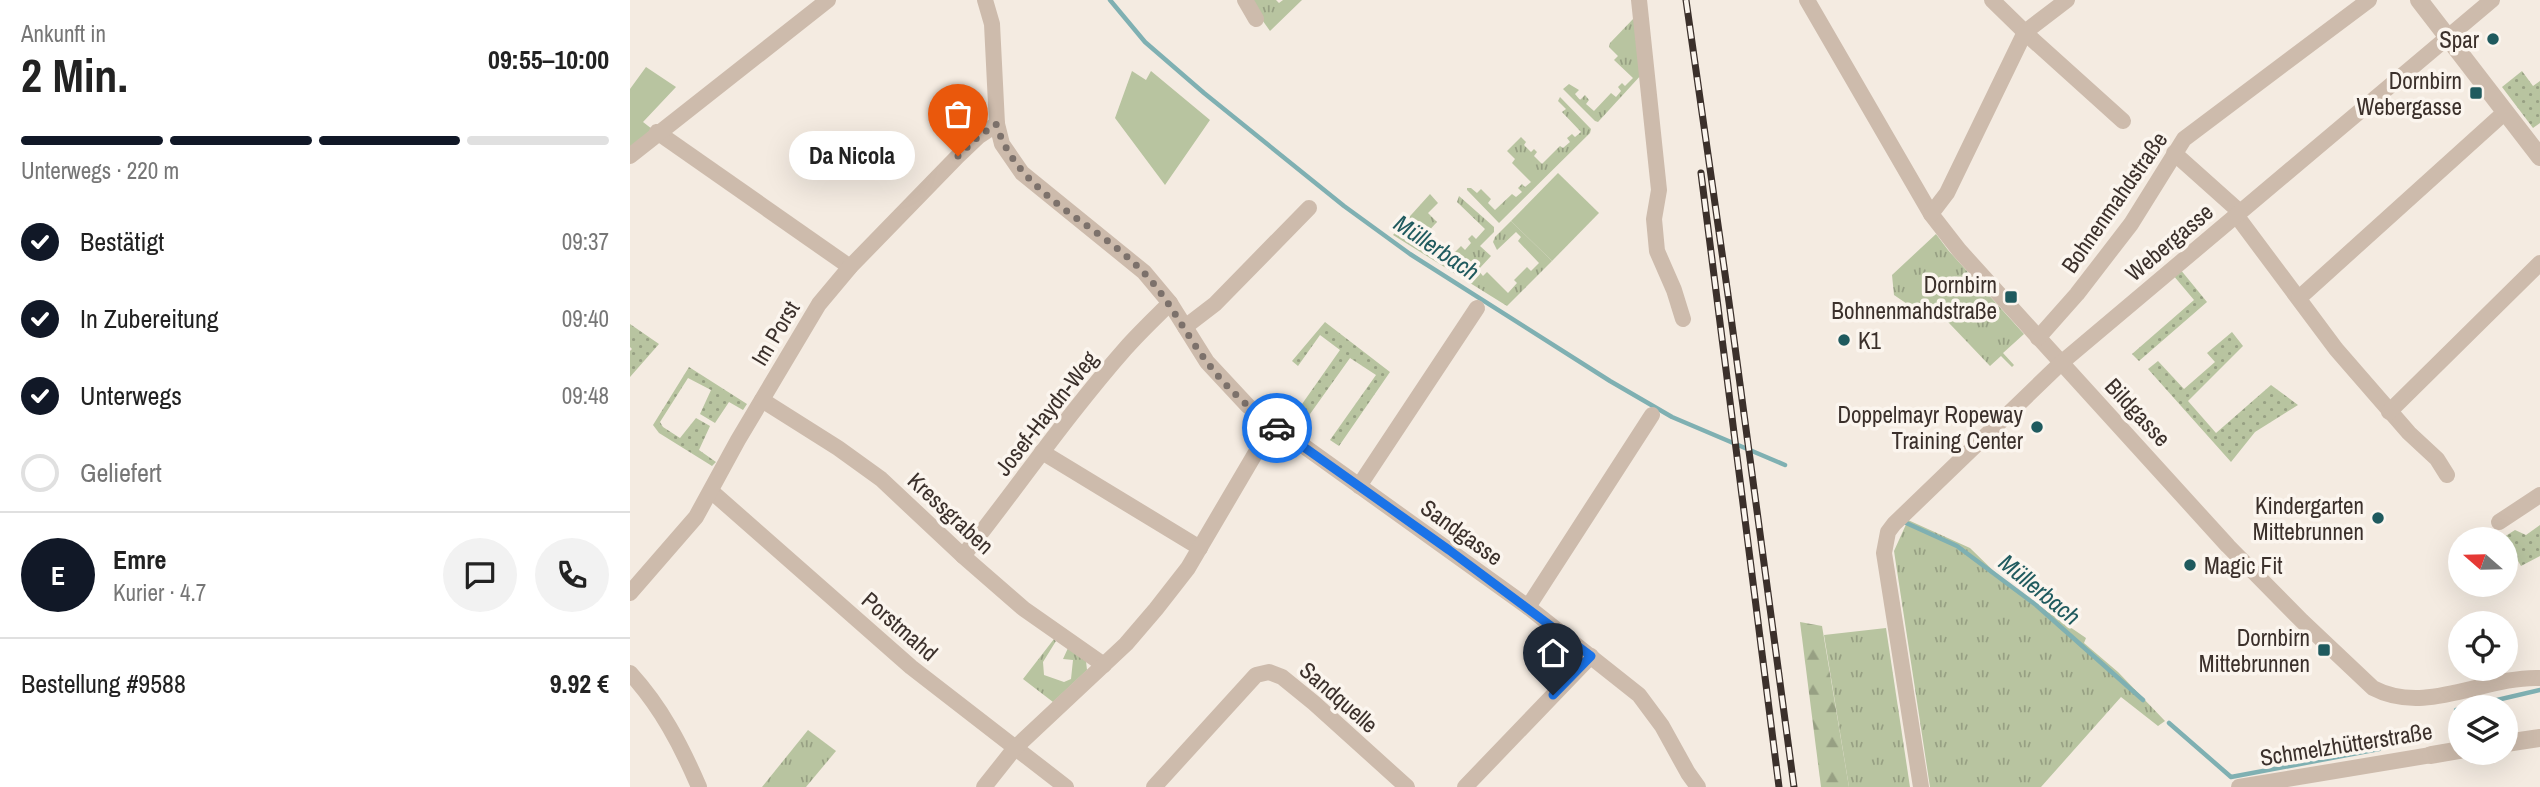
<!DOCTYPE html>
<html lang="de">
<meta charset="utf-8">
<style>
body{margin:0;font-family:"Archivo Narrow",sans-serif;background:#f2f2f2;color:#222;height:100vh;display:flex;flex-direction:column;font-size:26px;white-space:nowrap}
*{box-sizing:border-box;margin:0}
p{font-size:23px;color:#767676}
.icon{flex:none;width:38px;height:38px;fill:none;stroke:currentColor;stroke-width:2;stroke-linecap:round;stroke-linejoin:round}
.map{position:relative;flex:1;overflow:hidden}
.drawer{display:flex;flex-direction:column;background:#fff;width:630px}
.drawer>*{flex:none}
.needle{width:46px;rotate:290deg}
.fabs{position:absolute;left:1818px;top:527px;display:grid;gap:14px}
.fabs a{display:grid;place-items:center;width:70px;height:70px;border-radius:50%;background:#fff;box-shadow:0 7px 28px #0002;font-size:35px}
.pin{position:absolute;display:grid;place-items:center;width:60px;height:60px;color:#fff;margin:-72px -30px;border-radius:50% 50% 50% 0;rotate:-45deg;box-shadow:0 0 7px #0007}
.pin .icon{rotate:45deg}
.courier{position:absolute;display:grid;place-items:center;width:70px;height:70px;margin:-35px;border:5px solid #1a73e8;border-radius:50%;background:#fff;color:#222;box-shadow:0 2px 9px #0007}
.bubble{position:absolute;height:49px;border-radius:24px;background:#fff;box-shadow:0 7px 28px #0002;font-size:23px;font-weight:700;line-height:49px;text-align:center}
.summary em{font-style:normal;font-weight:700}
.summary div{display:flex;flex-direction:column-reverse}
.summary{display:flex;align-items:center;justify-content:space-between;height:119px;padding:0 21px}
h1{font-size:46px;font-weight:700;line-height:52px}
.bar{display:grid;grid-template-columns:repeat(4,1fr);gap:10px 7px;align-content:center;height:84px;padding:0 21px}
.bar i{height:9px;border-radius:5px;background:#e0e0e0}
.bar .selected{background:#111827}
.bar p{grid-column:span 4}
.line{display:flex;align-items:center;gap:18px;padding:0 21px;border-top:2px solid #e0e0e0}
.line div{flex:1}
.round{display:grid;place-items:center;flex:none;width:74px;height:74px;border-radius:37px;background:#f2f2f2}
ol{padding:0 21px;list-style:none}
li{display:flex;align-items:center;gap:21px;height:77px}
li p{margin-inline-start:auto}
li .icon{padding:7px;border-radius:50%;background:#111827;color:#fff;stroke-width:4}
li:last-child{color:#767676}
li i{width:38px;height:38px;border:4px solid #e0e0e0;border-radius:50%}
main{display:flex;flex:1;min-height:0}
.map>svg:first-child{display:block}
.grass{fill:url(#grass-tufts)}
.forest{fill:url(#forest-firs)}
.park{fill:#b8c4a0}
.garden{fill:url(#garden-dots)}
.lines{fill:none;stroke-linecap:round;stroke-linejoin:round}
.stream{stroke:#7fb0b2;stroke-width:4.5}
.minor{stroke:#cdbbac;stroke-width:16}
.tertiary{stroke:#cdbbac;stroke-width:18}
.rail-casing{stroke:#3b302b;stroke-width:7}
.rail{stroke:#fbf5ee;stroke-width:4.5;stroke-dasharray:13;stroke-linecap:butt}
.done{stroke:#7c716b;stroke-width:7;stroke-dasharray:0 12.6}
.route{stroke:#1a73e8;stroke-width:9}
.poi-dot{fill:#1f5a5e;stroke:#fbf5ee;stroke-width:2.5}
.labels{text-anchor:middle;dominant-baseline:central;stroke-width:7;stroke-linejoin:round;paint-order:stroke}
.poi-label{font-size:23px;fill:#3b302b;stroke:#fbf5ee;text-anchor:end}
.street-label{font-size:23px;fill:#3b302b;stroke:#fbf5ee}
.water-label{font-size:24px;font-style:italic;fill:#1f5a5e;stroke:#fbf5ee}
</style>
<main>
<section class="drawer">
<div class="summary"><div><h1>2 Min.</h1><p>Ankunft in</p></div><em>09:55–10:00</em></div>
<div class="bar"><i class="selected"></i><i class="selected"></i><i class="selected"></i><i></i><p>Unterwegs · 220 m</p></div>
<ol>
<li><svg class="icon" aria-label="check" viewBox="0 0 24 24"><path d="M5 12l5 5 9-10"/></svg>Bestätigt<p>09:37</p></li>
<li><svg class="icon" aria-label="check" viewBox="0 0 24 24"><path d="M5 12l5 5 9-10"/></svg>In Zubereitung<p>09:40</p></li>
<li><svg class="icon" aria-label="check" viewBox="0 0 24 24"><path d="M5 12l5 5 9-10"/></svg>Unterwegs<p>09:48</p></li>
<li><i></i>Geliefert</li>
</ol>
<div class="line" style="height:126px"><b class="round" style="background:#111827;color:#fff">E</b><div><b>Emre</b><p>Kurier · 4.7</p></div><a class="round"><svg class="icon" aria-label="chat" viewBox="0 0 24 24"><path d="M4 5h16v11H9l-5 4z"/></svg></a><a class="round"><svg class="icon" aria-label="phone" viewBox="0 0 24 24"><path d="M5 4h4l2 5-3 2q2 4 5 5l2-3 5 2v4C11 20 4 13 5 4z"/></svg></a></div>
<div class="line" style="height:91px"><div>Bestellung #9588</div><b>9.92 €</b></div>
</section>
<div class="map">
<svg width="1910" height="787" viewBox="0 0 1910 787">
<defs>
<pattern id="grass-tufts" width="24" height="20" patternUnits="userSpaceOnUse" patternTransform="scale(1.75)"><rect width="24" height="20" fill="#b8c4a0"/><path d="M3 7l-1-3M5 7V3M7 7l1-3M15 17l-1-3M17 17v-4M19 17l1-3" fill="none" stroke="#97a083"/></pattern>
<pattern id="forest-firs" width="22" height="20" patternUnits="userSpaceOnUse" patternTransform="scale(1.75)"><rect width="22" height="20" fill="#b8c4a0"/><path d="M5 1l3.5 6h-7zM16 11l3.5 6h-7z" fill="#97a083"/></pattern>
<pattern id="garden-dots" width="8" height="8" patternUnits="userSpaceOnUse" patternTransform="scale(1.75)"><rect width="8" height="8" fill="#b8c4a0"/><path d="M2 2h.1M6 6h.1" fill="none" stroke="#97a083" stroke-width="1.8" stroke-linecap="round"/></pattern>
</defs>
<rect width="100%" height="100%" fill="#f4ebe1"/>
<g class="grass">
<path d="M 618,0 L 646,0 L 649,3 L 653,0 L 672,0 L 640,31 Z"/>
<path d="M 1004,18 L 1012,74 L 968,122 L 965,121 L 933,89 L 939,84 L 949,90 L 945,94 L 950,100 L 955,95 L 959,100 L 956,104 L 964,111 L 981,93 L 986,97 L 991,91 L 988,87 L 992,83 L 995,86 L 1003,78 L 984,60 L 988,56 L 979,47 L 980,43 Z"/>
<path d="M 930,97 L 961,129 L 960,133 L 869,223 L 837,190 L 837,188 L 841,188 L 847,193 L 851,189 L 861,199 L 858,203 L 865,210 L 882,194 L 886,197 L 892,192 L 888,188 L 892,184 L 895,187 L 901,182 L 882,163 L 885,159 L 877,151 L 891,137 L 896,142 L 894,145 L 901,152 L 904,149 L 907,152 L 904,156 L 912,164 L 930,146 L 933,148 L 940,142 L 937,138 L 942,134 L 945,137 L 951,132 L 932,112 L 936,109 L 928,101 Z"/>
<path d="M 800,194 L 808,203 L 798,213 L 807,222 L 794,236 L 799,242 L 803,239 L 813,250 L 810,254 L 816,261 L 831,246 L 835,250 L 841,243 L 838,239 L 842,235 L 846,239 L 855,229 L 827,202 L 829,196 L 864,227 L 864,232 L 850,246 L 861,256 L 848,270 L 853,276 L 857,272 L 878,293 L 887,283 L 884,280 L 897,267 L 901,271 L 909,263 L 888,241 L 891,237 L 886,232 L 867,250 L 863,242 L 865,237 L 881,221 L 922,261 L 877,306 L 763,235 Z"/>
<path d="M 1306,234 L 1318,250 L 1394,334 L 1373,353 L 1384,365 L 1382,367 L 1371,356 L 1360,366 L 1299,302 L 1289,312 L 1264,295 L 1262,275 Z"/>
<path d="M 1278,520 L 1340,548 L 1377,584 L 1456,638 L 1454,643 L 1488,672 L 1535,721 L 1528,726 L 1491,697 L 1411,787 L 1300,787 L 1264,551 Z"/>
<path d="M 1256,628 L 1280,787 L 1219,787 L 1194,635 Z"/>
<path d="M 424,639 L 426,641 L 413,662 L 414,675 L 434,682 L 441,679 L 443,660 L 433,659 L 438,648 L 456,661 L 457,670 L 423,702 L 393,679 Z"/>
<path d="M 178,730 L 206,751 L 176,787 L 132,787 Z"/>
</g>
<path class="forest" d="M 1170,622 L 1192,626 L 1219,787 L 1191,787 Z"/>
<g class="park">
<path d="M 16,67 L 46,87 L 13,122 L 22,129 L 0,148 L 0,89 Z"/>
<path d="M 502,71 L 516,80 L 521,71 L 580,120 L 535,185 L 485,118 Z"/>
<path d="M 928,173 L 969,213 L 922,261 L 881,221 Z"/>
</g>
<g class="garden">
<path d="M 1892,71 L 1903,86 L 1910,81 L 1910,123 L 1903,128 L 1872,87 Z"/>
<path d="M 1550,269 L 1577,302 L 1509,361 L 1502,354 L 1564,300 L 1543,275 Z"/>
<path d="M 695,322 L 760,372 L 709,446 L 700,440 L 746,375 L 720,358 L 675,421 L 665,414 L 710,350 L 690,335 L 668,366 L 662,361 Z"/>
<path d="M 0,324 L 29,344 L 0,377 L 0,351 L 2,349 L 0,347 Z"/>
<path d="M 1602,332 L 1613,346 L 1558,401 L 1586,433 L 1641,385 L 1668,405 L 1625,432 L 1601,462 L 1518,369 L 1528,361 L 1554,389 L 1585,362 L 1577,353 Z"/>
<path d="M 59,367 L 117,404 L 113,410 L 99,402 L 85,423 L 70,414 L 81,390 L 58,378 L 30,422 L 33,427 L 50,438 L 66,418 L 80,426 L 69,450 L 86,462 L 82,466 L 29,433 L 23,425 Z"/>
<path d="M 1910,525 L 1910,556 L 1891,566 L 1874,537 L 1885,530 L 1896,535 Z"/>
</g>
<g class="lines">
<g class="stream">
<path d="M 480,0 L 515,42 L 574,93 L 714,206 L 780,254 L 980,381 L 1042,417 L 1155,465"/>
<path d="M 1274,522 L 1327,546 L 1406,605 L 1513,700"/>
<path d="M 1837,707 L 1910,690"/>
<path d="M 1826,710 L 1830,709"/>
<path d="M 1539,723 L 1601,777 L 1749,749 L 1755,743"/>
</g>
<g class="minor">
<path d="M 355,0 L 362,24 L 367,124 L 372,144 L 392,173 L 514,272 L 540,303 L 577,362 L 618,406 L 898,607 L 1009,695 L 1032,726 L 1058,773 L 1068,787"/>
<path d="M 615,0 L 626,19"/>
<path d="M 1009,0 L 1029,190 L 1024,219 L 1027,251 L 1044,290 L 1053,319"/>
<path d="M 1177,0 L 1301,214 L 1329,250 L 1598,546 L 1672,621 L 1743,688 C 1796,716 1854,676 1910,678"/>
<path d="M 1362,0 L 1403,40 L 1493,121"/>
<path d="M 27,132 L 220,267"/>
<path d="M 1544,153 L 1610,212"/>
<path d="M 0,156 L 198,0"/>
<path d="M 1301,214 L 1317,193 L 1395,32 L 1437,0"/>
<path d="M 1606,215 L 1706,349 L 1779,433 L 1807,459 L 1817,475"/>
<path d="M 1669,298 L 1874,113"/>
<path d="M 555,327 L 585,304 L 679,208"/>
<path d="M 1408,338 L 1447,294 L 1501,224 L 1554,139 L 1739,0"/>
<path d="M 132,400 L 208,448 L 251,479 L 333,556 L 394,609 L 474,665"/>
<path d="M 1759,412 L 1910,263"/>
<path d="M 412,452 L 570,548"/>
<path d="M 729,486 L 847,308"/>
<path d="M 81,491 L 281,667 L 436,787"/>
<path d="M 1869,522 L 1910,495"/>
<path d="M 333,556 C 387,488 437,415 495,349 C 509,333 525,318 540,303"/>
<path d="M 0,593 L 66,517 L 108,440 L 189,304 L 220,267 L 328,156 L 349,136 L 367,124"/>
<path d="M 898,607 L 1022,415"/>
<path d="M 0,673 C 31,707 51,745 69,787"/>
<path d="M 354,787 L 385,748 L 496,644 L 526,609 L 558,568 L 625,454 L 645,426"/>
<path d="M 524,787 L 626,675 L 639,672 L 652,677 L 684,703 L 777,787"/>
<path d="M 835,787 L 961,656"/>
<path d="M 1291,787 L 1254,553 L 1258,532 L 1264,524 L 1431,363 L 1862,0"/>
<path d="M 1609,787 L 1801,755"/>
</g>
<g class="tertiary">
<path d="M 1789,0 L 1910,157"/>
<path d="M 1876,743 L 1910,738"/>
<path d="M 1801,755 L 1830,750"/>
</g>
<defs>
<g id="rail">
<path d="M 1056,0 L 1099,302 L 1164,787"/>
<path d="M 1071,173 L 1149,787"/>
</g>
</defs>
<use href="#rail" class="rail-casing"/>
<use href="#rail" class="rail"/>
</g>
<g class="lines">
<path class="done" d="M 328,156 L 349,136 L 366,124 C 387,191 456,218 504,263 C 537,293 551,328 577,362 C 596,388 621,410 647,428"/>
<path class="route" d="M 647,428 L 819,550 L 961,656 L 923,695"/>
</g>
<g class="poi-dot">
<circle cx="1863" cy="39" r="7"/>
<rect x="1839" y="86" width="14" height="14" rx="3.5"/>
<rect x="1374" y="290" width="14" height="14" rx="3.5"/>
<circle cx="1214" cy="340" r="7"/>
<circle cx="1407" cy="427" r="7"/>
<circle cx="1748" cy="518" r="7"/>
<circle cx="1560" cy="565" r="7"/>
<rect x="1687" y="643" width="14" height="14" rx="3.5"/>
</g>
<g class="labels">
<g class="poi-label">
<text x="1849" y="39">Spar</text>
<text x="1832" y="80">Dornbirn<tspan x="1832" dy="26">Webergasse</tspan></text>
<text x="1367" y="284">Dornbirn<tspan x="1367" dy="26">Bohnenmahdstraße</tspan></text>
<text x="1228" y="340" text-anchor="start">K1</text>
<text x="1393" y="414">Doppelmayr Ropeway<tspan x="1393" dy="26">Training Center</tspan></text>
<text x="1734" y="505">Kindergarten<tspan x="1734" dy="26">Mittebrunnen</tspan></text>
<text x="1574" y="565" text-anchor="start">Magic Fit</text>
<text x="1680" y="637">Dornbirn<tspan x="1680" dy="26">Mittebrunnen</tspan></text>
</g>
<g class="street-label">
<text transform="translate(1484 202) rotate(-55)">Bohnenmahdstraße</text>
<text transform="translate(1539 242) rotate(-40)">Webergasse</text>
<text transform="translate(145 333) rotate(-59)">Im Porst</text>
<text transform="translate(1508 412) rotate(47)">Bildgasse</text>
<text transform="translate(416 413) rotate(-52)">Josef-Haydn-Weg</text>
<text transform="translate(321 513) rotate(43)">Kressgraben</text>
<text transform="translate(832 532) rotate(36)">Sandgasse</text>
<text transform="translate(270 626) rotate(41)">Porstmahd</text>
<text transform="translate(709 697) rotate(41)">Sandquelle</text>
<text transform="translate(1716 744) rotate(-9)">Schmelzhütterstraße</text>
</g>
<g class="water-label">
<text transform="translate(807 247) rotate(34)">Müllerbach</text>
<text transform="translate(1410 589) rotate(39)">Müllerbach</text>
</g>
</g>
</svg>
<div class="fabs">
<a><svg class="needle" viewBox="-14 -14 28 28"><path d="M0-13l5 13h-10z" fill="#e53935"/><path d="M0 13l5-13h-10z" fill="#767676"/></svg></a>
<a><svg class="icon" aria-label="locate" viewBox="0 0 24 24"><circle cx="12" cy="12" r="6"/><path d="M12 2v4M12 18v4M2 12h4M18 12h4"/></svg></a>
<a><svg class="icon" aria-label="layers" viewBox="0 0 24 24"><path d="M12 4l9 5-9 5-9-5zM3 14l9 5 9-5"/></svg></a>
</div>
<div class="pin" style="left:328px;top:156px;background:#ea580c"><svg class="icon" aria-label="bag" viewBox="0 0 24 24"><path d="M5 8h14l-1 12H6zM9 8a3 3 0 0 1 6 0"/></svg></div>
<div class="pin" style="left:923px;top:695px;background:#1f2937"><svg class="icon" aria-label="home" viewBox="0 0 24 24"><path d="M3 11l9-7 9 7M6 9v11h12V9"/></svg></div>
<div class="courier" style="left:647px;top:428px"><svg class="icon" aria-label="car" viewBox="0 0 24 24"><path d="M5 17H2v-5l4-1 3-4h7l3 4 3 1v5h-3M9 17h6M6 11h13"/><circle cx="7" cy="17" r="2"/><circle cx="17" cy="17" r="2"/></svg></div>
<div class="bubble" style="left:159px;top:131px;width:126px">Da Nicola</div>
</div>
</main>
